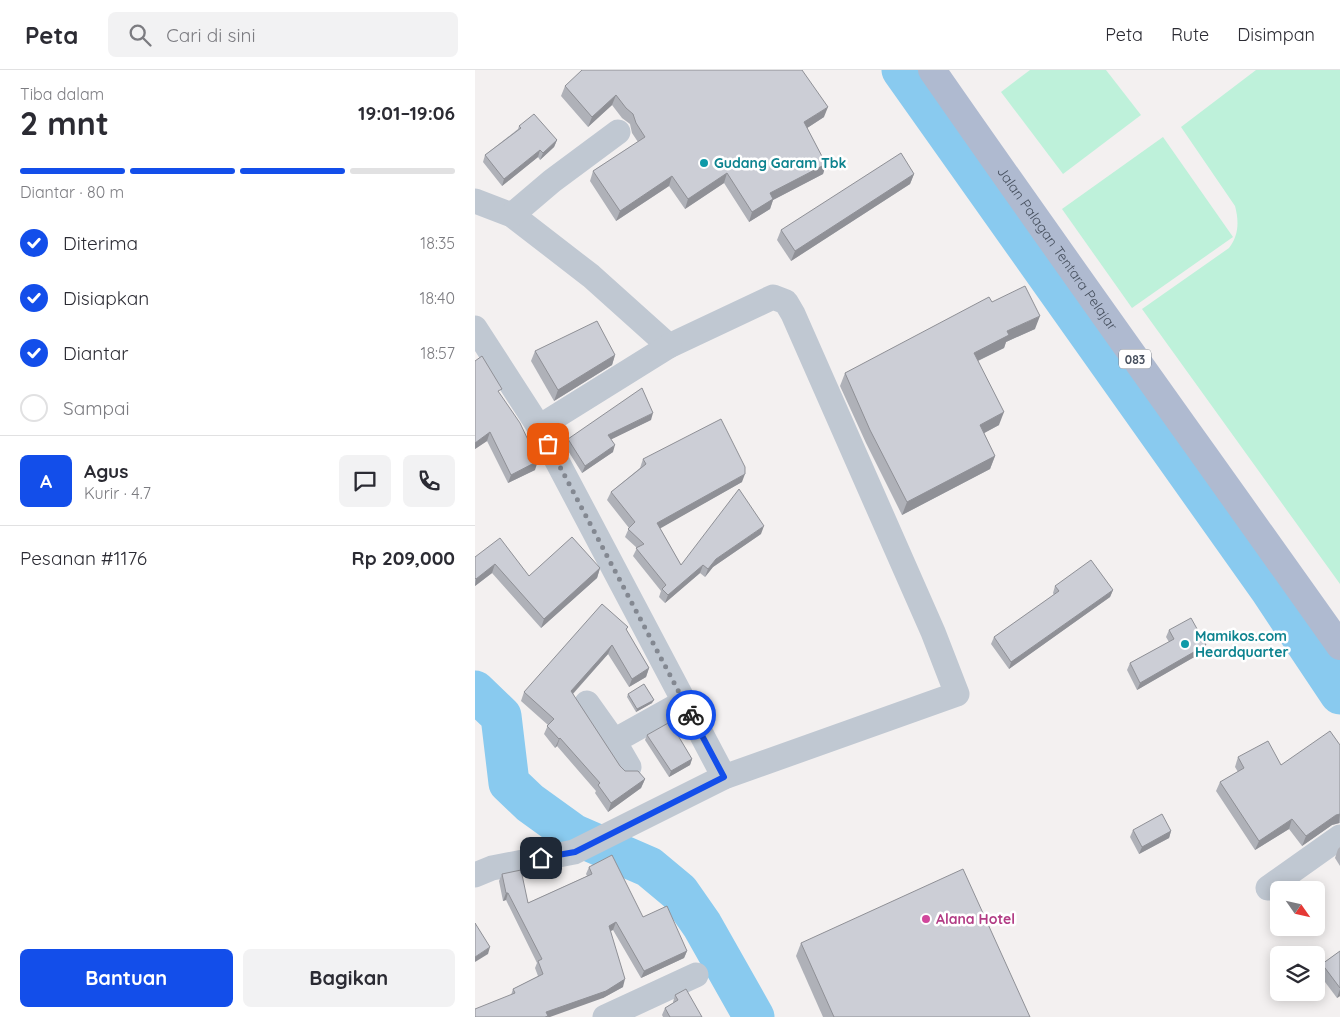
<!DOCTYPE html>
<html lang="id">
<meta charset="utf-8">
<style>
body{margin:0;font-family:Quicksand,sans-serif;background:#f2f2f3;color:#2b2b33;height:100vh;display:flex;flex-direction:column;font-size:19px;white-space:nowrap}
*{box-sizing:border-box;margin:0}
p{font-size:16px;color:#7c7c81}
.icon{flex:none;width:28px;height:28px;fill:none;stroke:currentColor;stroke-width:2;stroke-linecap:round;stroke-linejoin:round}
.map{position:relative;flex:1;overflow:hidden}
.sheet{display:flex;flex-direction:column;background:#fff;width:475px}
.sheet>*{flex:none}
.needle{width:32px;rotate:124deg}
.fabs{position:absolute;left:795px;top:811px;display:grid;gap:10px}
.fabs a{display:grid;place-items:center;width:55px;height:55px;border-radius:8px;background:#fff;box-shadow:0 2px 12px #0003;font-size:25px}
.pin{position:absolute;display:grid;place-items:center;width:42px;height:42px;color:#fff;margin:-21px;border-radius:10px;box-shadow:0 2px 8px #0006}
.courier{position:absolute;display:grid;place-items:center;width:50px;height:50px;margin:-25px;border:4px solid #134eea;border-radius:50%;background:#fff;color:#222;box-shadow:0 1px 6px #0007}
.summary em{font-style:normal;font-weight:700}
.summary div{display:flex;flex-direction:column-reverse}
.summary{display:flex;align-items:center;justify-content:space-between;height:85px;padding:0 20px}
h1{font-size:32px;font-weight:700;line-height:38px}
.bar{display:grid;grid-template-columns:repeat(4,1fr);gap:8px 5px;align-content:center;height:60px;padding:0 20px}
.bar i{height:6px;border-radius:4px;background:#e1e1e2}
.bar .on{background:#134eea}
.bar p{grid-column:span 4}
.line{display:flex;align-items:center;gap:12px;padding:0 20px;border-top:1px solid #e1e1e2}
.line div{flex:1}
.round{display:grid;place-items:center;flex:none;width:52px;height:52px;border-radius:8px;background:#f2f2f3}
ol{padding:0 20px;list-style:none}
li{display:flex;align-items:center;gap:15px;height:55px}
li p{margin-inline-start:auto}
li .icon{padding:5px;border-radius:50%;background:#134eea;color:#fff;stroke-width:4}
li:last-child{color:#7c7c81}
li i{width:28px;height:28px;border:2px solid #e1e1e2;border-radius:50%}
.cta{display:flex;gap:10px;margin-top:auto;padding:10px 20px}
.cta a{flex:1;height:58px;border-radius:8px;background:#134eea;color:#fff;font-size:20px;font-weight:700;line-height:58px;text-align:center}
.cta a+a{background:#f2f2f3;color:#2b2b33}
header{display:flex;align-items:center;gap:30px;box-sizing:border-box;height:70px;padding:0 25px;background:#fff;border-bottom:1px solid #e1e1e2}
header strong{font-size:24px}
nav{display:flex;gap:28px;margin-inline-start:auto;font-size:18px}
.search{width:350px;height:45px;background:#f2f2f3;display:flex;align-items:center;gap:12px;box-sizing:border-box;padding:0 18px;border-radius:8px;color:#7c7c81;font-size:19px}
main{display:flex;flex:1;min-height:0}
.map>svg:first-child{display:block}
.green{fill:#bef1da}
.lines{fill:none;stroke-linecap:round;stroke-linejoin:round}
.river{stroke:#89caef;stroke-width:41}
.minor{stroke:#c0c8d2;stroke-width:25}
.major{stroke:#afbad0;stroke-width:28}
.wall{fill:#afb1b8}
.shaded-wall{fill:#8f9096}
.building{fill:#ccced6;stroke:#8f9096}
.done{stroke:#838891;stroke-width:5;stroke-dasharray:0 9}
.route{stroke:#134eea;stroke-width:6}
.culture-dot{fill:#0f9aa8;stroke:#fff;stroke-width:2}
.hotel-dot{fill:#d1479c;stroke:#fff;stroke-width:2}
.labels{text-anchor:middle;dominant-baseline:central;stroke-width:5;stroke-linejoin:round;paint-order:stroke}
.shield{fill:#fff;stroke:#7e848e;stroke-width:1}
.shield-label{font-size:12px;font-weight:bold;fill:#47505e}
.culture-label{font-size:14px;font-weight:bold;fill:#0d838f;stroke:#fff;text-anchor:start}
.street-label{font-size:14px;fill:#47505e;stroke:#fff}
.hotel-label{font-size:14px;font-weight:bold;fill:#b23c85;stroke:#fff;text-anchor:start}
</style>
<header>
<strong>Peta</strong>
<div class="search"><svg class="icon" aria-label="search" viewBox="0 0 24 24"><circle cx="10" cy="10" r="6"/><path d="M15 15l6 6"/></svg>Cari di sini</div>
<nav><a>Peta</a><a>Rute</a><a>Disimpan</a></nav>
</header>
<main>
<section class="sheet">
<div class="summary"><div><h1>2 mnt</h1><p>Tiba dalam</p></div><em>19:01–19:06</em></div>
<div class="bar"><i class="on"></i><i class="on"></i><i class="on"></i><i></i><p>Diantar · 80 m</p></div>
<ol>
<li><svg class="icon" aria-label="check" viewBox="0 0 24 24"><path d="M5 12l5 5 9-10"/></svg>Diterima<p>18:35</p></li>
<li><svg class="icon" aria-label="check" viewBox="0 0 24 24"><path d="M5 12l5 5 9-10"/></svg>Disiapkan<p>18:40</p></li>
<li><svg class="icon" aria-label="check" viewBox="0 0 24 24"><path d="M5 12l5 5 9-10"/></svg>Diantar<p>18:57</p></li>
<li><i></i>Sampai</li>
</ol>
<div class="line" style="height:90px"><b class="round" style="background:#134eea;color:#fff">A</b><div><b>Agus</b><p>Kurir · 4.7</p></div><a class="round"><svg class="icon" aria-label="chat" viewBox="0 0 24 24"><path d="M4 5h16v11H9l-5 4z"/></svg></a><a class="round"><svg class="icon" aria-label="phone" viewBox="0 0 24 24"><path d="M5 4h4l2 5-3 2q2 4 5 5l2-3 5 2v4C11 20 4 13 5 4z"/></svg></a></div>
<div class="line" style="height:65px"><div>Pesanan #1176</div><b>Rp 209,000</b></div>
<div class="cta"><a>Bantuan</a><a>Bagikan</a></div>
</section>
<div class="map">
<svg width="865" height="947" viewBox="0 0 865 947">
<rect width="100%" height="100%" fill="#f3f0f0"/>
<g class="green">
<path d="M 555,0 L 631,0 L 666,45 L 588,104 L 526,22 Z"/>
<path d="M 781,0 L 865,0 L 865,514 L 667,239 L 754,178 C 764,165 764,151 760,136 L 706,57 Z"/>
<path d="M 688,67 L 758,167 L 657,238 L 587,139 Z"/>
</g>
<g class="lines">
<g class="river">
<path d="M 427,0 L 795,519 L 865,624"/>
<path d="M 0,621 L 26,646 L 34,713 L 55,733 L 98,764 L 174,797 L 204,822 L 227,855 L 279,947"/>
</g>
<g class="minor">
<path d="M 0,131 L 37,145 L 116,206 L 194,276 L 298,227 L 311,232 L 318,244 L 458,562 L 482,624 L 249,707 L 99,782 L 17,798 L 0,805"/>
<path d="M 37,145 L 77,111 L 143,62"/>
<path d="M 0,258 L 64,357 L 249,707"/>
<path d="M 64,357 L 194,276"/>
<path d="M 112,633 L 139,671"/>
<path d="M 154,697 L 139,671 L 209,632"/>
<path d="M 793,818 L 865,767"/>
<path d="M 130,947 L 221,905"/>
</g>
<path class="major" id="s1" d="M 457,0 C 591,193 729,384 865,576"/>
</g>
<g class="wall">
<path d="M 90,16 L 349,47 L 332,58 L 351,94 L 348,104 L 298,130 L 295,139 L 274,152 L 249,113 L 210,139 L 194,116 L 141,151 L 115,111 L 118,101 L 163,72 L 157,63 L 155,54 L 147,48 L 137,35 L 113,57 L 86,26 Z"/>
<path d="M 44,56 L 82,70 L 79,77 L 65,90 L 63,87 L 27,116 L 8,92 L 10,85 L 43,59 Z"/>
<path d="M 439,104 L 435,114 L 316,191 L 302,170 L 306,160 Z"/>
<path d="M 517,232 L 560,259 L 531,272 L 529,278 L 503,291 L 524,355 L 509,363 L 520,386 L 515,399 L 427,445 L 391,373 L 365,316 L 370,303 Z"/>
<path d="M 60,281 L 140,285 L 137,295 L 79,331 L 56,291 Z"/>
<path d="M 0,291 L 25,324 L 60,400 L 33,413 L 12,371 L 0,379 Z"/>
<path d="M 176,350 L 136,369 L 138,382 L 107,403 L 90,376 L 93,369 Z"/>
<path d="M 168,389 L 267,412 L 185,458 L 206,495 L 286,464 L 238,497 L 230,507 L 225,503 L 190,533 L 184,527 L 186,521 L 158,486 L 162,478 L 150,467 L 154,458 L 132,430 L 136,422 L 165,398 Z"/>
<path d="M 0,487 L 54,506 L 125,498 L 122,508 L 66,558 L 17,503 L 0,516 Z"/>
<path d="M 580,516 L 638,520 L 635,527 L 534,599 L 516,574 L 519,567 L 579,525 L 578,523 Z"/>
<path d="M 153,557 L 151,561 L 174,598 L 171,607 L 154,617 L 133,584 L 98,624 L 145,696 L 150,701 L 170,709 L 166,718 L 133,742 L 120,723 L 121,721 L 82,676 L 80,678 L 69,664 L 73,655 L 46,631 L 49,622 Z"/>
<path d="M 694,560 L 731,575 L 728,582 L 662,620 L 652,600 L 655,593 L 694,572 L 691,567 Z"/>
<path d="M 153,624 L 177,633 L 161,642 L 152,627 Z"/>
<path d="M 172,665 L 217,689 L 215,695 L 194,707 L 170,670 Z"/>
<path d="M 865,675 L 865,753 L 857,755 L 827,776 L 814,759 L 780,780 L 741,721 L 745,712 L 763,702 L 760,697 L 763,687 L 806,695 Z"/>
<path d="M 658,760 L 696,761 L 694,768 L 664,784 L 655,767 Z"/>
<path d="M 865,777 L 865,796 L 860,788 L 863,779 Z"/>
<path d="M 114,797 L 168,847 L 212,881 L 209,888 L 166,908 L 138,860 L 135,861 L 148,917 L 128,928 L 36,925 L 38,919 L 63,906 L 60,898 L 62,893 L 31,830 L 28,831 L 24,811 L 27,804 L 53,833 L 112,806 L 111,804 Z"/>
<path d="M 326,873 L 555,947 L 348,947 L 321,886 Z"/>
<path d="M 865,881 L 865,926 L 862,928 L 844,904 L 847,894 Z"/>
<path d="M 200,925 L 227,947 L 188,947 L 187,945 L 190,938 L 198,933 L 198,932 Z"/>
</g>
<g class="shaded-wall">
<path d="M 141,25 L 137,35 L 113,57 L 117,47 Z"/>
<path d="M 353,37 L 349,47 L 326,62 L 329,52 Z"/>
<path d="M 82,70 L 79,77 L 65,90 L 68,83 Z"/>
<path d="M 65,80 L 63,87 L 27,116 L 29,109 Z"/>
<path d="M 351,94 L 348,104 L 298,130 L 295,139 L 274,152 L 277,142 L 295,123 Z"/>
<path d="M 252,103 L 249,113 L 210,139 L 213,129 Z"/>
<path d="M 439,104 L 435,114 L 316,191 L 320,181 Z"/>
<path d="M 197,106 L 194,116 L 141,151 L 145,141 Z"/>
<path d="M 565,246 L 560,259 L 531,272 L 529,278 L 494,295 L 499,283 L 532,261 Z"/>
<path d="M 140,285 L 137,295 L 79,331 L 83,320 Z"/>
<path d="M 529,342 L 524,355 L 500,368 L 505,355 Z"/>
<path d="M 178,343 L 176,350 L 131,372 L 133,365 Z"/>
<path d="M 15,362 L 12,371 L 0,379 L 0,373 Z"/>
<path d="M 140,375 L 138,382 L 107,403 L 110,396 Z"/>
<path d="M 520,386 L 515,399 L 427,445 L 432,432 Z"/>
<path d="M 63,391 L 60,400 L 33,413 L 36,405 Z"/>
<path d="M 270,404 L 267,412 L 179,462 L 182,453 Z"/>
<path d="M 289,456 L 286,464 L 238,497 L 230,507 L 233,499 L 241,489 Z"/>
<path d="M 20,494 L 17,503 L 0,516 L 1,509 Z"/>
<path d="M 228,495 L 225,503 L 190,533 L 193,525 Z"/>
<path d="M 125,498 L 122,508 L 66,558 L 69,549 Z"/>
<path d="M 638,520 L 635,527 L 534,599 L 536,592 Z"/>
<path d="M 137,575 L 133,584 L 93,629 L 96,621 Z"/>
<path d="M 731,575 L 728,582 L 662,620 L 665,613 Z"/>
<path d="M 174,598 L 171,607 L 154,617 L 157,609 Z"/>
<path d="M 179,630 L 177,633 L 161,642 L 162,639 Z"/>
<path d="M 85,668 L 82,676 L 80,678 L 84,669 Z"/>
<path d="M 217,689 L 215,695 L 194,707 L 196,701 Z"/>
<path d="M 170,709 L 166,718 L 133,742 L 136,733 Z"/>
<path d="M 865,744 L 864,753 L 857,755 L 827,776 L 831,766 L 861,745 Z"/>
<path d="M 817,749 L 814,759 L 780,780 L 784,771 Z"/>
<path d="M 696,761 L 694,768 L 664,784 L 667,777 Z"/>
<path d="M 31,823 L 33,823 L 31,830 L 28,831 Z"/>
<path d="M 141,852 L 138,860 L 131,863 L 134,856 Z"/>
<path d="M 15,877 L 13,884 L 0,892 L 0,887 Z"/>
<path d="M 212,881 L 209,888 L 166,908 L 169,901 Z"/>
<path d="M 150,909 L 148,917 L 128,928 L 75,947 L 69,947 L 71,942 Z"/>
<path d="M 865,919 L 865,926 L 862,928 Z"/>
</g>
<g class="building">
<path d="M 107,0 L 327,0 L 353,37 L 329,52 L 351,94 L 295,123 L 298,129 L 277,142 L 252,103 L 213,129 L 197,106 L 145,141 L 118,101 L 170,67 L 161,53 L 158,44 L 151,38 L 141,25 L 117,47 L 90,16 Z"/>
<path d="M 59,44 L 82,70 L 68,83 L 65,80 L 29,109 L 10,85 L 46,58 L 44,56 Z"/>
<path d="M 426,83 L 439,104 L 320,181 L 306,160 Z"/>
<path d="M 550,216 L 565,246 L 532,261 L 534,265 L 499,283 L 529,342 L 505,355 L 520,386 L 432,432 L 395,360 L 370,303 L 514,227 L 517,232 Z"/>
<path d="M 122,251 L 140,285 L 83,320 L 60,281 Z"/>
<path d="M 7,286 L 27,319 L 23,321 L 45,353 L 63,391 L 36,405 L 15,362 L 0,373 L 0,291 Z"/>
<path d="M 167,318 L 178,343 L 133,365 L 140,375 L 110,396 L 93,369 Z"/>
<path d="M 246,349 L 270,397 L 270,404 L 182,453 L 206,495 L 264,419 L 289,456 L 241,489 L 233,499 L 228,495 L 193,525 L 187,519 L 191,515 L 161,478 L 169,474 L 153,459 L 160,452 L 136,422 L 171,394 L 168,389 Z"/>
<path d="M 97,467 L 125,498 L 69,549 L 20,494 L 1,509 L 0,508 L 0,487 L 25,468 L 54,506 Z"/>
<path d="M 616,490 L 638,520 L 536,592 L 519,567 L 584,521 L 580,516 Z"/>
<path d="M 127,534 L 153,557 L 151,559 L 174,598 L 157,609 L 137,575 L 96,621 L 145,696 L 150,701 L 163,701 L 170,709 L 136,733 L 123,715 L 125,713 L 85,668 L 84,669 L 72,656 L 79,649 L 49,622 Z"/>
<path d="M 716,548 L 731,575 L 665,613 L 655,593 L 699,569 L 694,560 Z"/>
<path d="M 169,614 L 179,630 L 162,639 L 153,624 Z"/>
<path d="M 195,652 L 217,689 L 196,701 L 172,665 Z"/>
<path d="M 855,661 L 865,675 L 865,744 L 861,745 L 831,766 L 817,749 L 784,771 L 745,712 L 769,698 L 763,687 L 793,671 L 806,695 Z"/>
<path d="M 687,744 L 696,761 L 667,777 L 658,760 Z"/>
<path d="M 137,785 L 168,847 L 192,836 L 212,881 L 169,901 L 141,852 L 134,856 L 150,909 L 131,921 L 71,942 L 73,946 L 70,947 L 0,947 L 0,939 L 40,923 L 38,919 L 68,904 L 63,891 L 67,889 L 33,823 L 31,823 L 27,804 L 46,800 L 53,833 L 117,804 L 114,797 Z"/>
<path d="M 488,799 L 555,947 L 359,947 L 326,873 Z"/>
<path d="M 0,853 L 15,877 L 0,887 Z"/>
<path d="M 865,881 L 865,918 L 847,894 Z"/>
<path d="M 211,919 L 227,947 L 195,947 L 190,938 L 203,930 L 200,925 Z"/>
</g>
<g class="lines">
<path class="done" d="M 73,374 L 216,645"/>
<path class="route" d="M 66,788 L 100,782 L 249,707 L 216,645"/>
</g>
<g class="culture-dot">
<circle cx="229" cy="93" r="5"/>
<circle cx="710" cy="574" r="5"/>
</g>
<circle class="hotel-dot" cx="451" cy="849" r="5"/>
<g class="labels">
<rect class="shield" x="644" y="279.5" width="32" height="19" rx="4"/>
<g class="shield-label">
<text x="660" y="289">083</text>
</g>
<g class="culture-label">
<text x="239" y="93">Gudang Garam Tbk</text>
<text x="720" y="566">Mamikos.com<tspan x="720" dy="16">Heardquarter</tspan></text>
</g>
<g class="street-label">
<text stroke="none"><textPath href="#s1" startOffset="218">Jalan Palagan Tentara Pelajar</textPath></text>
</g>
<g class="hotel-label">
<text x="461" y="849">Alana Hotel</text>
</g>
</g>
</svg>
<div class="fabs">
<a><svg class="needle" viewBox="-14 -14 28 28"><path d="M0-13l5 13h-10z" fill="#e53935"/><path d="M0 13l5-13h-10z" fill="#7c7c81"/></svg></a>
<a><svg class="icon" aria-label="layers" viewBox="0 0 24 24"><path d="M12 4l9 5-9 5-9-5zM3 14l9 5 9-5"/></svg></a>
</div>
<div class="pin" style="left:73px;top:374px;background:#ea580c"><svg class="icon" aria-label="bag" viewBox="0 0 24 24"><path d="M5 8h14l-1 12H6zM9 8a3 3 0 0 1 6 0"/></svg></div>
<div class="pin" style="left:66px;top:788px;background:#1f2937"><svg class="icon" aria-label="home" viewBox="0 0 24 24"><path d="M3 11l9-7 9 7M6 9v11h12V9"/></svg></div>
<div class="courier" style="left:216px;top:645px"><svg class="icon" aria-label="bike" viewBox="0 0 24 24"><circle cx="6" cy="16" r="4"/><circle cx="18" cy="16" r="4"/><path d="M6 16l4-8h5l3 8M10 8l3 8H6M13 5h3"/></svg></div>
</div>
</main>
